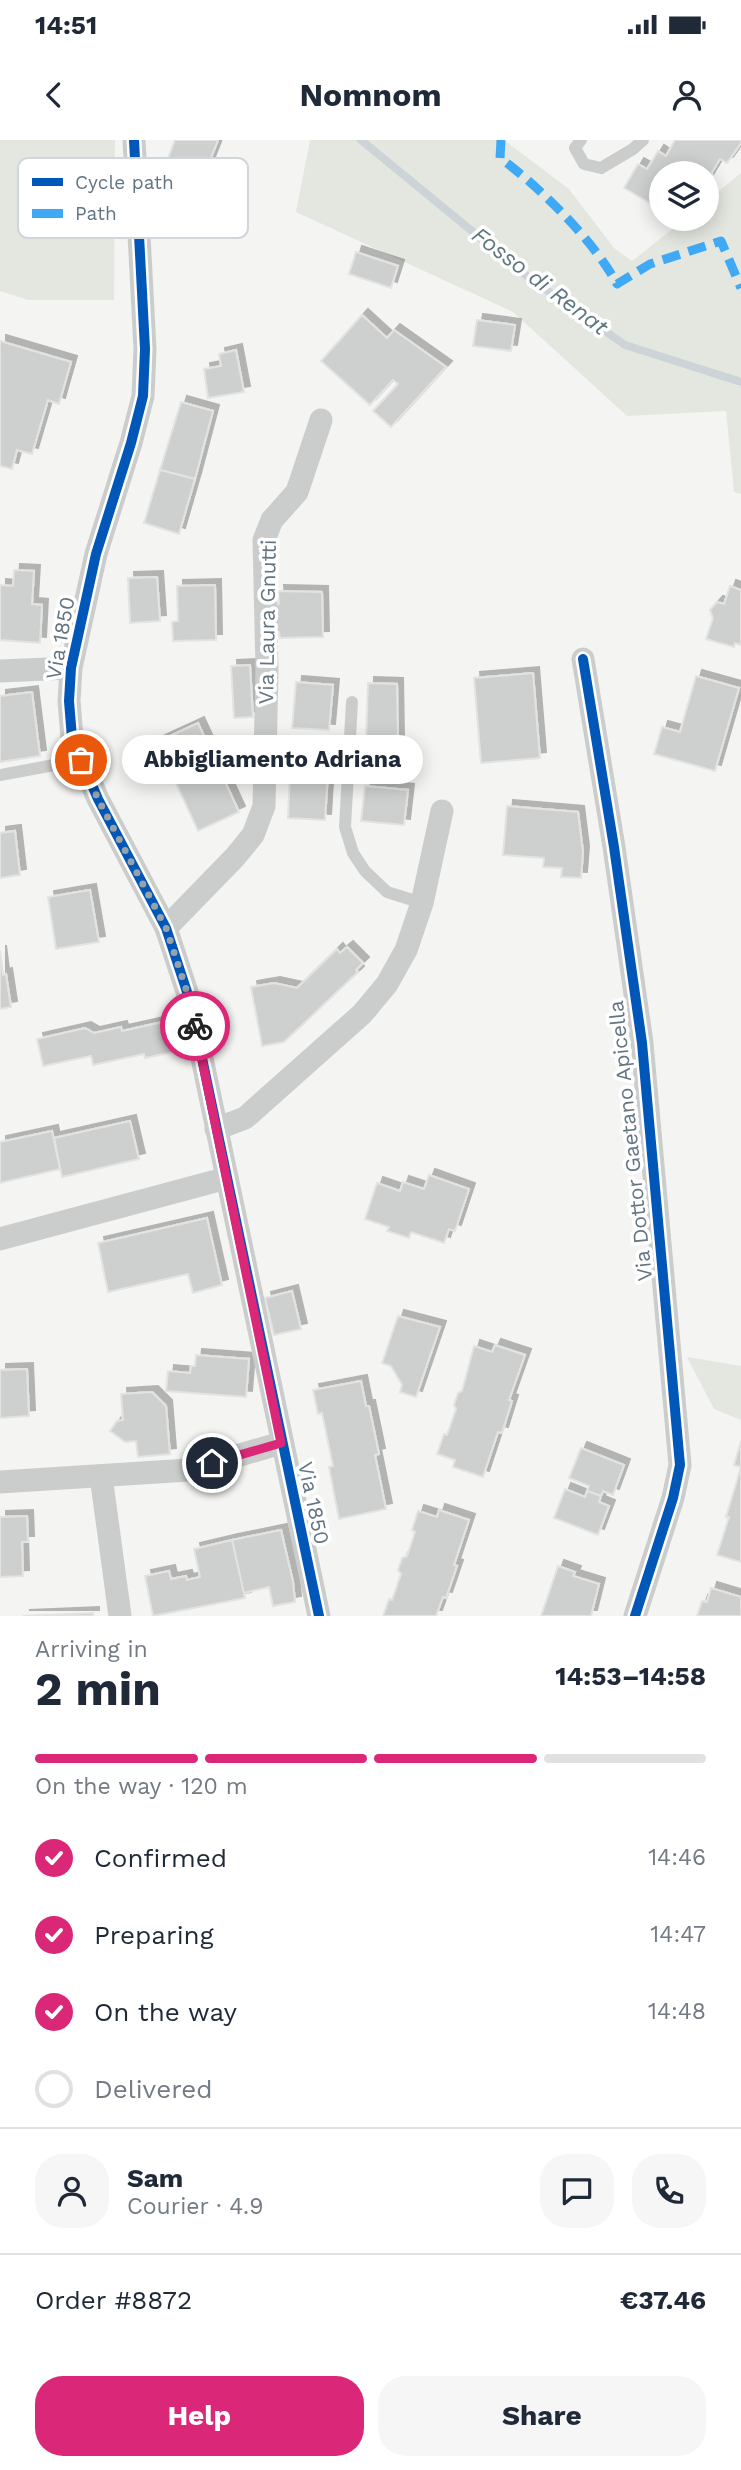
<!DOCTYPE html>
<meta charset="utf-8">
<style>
body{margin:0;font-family:"Work Sans",sans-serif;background:#f6f6f7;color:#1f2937;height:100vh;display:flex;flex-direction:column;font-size:26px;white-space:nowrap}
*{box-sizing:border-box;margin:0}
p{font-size:23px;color:#747a83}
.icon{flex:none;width:38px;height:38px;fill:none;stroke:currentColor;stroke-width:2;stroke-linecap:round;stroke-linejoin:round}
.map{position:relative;height:1476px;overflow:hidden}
.panel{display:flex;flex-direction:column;background:#fff;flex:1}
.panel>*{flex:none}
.controls{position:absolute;left:649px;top:21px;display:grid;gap:14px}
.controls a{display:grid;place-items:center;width:70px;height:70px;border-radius:50%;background:#fff;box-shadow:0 4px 18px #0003;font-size:35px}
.pin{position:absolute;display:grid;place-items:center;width:60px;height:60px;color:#fff;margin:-30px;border:4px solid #fff;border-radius:50%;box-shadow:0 2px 7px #0007}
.courier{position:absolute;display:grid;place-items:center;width:70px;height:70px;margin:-35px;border:5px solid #db2777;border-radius:50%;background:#fff;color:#222;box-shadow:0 2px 9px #0007}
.bubble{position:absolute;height:49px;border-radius:24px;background:#fff;box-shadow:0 4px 18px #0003;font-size:23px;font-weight:700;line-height:49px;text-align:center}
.head em{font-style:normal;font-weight:700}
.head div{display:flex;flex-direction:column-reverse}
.head{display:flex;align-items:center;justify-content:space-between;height:119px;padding:0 35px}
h1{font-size:46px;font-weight:700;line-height:52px}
.bar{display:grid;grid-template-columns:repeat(4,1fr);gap:10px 7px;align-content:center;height:84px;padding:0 35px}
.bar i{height:9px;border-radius:5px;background:#e0e1e3}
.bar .on{background:#db2777}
.bar p{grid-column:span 4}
.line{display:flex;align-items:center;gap:18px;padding:0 35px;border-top:2px solid #e0e1e3}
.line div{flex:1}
.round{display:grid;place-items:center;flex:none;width:74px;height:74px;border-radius:28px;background:#f6f6f7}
ol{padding:0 35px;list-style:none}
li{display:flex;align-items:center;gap:21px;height:77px}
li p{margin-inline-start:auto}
li .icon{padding:7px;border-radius:50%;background:#db2777;color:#fff;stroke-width:4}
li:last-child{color:#747a83}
li i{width:38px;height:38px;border:4px solid #e0e1e3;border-radius:50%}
.action{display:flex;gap:14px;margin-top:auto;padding:14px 35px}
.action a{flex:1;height:80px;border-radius:28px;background:#db2777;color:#fff;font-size:28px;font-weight:700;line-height:80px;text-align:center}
.action a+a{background:#f6f6f7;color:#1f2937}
.status{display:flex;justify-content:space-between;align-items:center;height:49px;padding:0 35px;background:#fff;direction:ltr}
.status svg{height:19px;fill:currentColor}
header{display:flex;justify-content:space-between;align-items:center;height:91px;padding:0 35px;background:#fff;font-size:32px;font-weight:700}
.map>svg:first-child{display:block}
.green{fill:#e4e7e0}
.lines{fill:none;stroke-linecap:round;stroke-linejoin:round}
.stream{stroke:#ccd4d7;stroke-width:8}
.building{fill:#ced0cf;stroke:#e3e3e2;stroke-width:2;filter:url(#shadow)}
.service{stroke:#cbcdcd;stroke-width:12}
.minor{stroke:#cbcdcd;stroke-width:23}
.quiet{stroke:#3fa9f5;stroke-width:9;stroke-dasharray:18 9;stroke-linecap:butt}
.cycleway-casing{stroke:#fff;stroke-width:15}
.cycleway{stroke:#0057b8;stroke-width:10}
.done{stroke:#96a1a9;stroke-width:7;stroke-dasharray:0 12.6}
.route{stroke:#db2777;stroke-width:9}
.labels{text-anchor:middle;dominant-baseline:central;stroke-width:7;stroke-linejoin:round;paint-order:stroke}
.street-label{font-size:21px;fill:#647582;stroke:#fff}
.water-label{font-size:23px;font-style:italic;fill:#5f777f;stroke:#fff}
.key{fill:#fff;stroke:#d0d6da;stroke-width:2}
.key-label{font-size:19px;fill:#647582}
</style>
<div class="status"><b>14:51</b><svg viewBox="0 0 49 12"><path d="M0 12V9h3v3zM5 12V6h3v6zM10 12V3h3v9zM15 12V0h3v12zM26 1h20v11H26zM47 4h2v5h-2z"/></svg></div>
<header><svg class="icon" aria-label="back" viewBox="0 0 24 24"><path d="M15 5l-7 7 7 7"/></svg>Nomnom<svg class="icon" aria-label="person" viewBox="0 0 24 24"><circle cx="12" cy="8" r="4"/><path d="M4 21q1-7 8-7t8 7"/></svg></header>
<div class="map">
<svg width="741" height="1476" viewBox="0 0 741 1476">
<defs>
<filter id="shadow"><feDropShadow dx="6" dy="-6" stdDeviation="0" flood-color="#0004"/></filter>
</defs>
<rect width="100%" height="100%" fill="#f4f4f2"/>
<g class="green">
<path d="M 0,0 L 115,0 L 114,160 L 28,160 L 0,151 Z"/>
<path d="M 310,0 L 504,0 L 569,49 L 614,108 L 632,121 L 685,79 L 707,79 L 707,61 L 741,33 L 741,354 L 734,352 L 726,271 L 627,276 L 513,172 L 296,72 Z"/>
<path d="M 687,1217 L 741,1226 L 741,1280 L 714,1269 Z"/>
</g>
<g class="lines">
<path class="stream" d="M 361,0 L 528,137 L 625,205 L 741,242"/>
</g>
<g class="building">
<path d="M 175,0 L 218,0 L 199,48 L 162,34 Z"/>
<path d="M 675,0 L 741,0 L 741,3 L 727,23 L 720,19 L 708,39 L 707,33 L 662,33 L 662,70 L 624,48 L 638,24 L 647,29 L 658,11 L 666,16 Z"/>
<path d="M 356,112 L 398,126 L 391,148 L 349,134 Z"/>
<path d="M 362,175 L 387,198 L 394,190 L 446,227 L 391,287 L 373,271 L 398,244 L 393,240 L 370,265 L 321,221 Z"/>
<path d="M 477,180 L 515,185 L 511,211 L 473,206 Z"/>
<path d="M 0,201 L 71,222 L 59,264 L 48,260 L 32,314 L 17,310 L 12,329 L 0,326 Z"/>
<path d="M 236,210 L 244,252 L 208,258 L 204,229 L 221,226 L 219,214 Z"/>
<path d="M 181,262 L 213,271 L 195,339 L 160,330 Z"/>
<path d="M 160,330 L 195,339 L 179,394 L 144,383 Z"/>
<path d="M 14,430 L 34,431 L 32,464 L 42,465 L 40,503 L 0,500 L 0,445 L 13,446 Z"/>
<path d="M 157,437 L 160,481 L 130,483 L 128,438 Z"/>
<path d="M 215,445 L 216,500 L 173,501 L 172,482 L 178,481 L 177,446 Z"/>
<path d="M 730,446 L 741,450 L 741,505 L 735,503 L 734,507 L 706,499 L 713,478 L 710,470 L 717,462 L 724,464 Z"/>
<path d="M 278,451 L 322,452 L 323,497 L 280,498 L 279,492 L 276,492 L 275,465 L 279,464 Z"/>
<path d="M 250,525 L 253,577 L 234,578 L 231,526 Z"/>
<path d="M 533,533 L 540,618 L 481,623 L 474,538 Z"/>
<path d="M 696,536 L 739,548 L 715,631 L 654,614 L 662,587 L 680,592 Z"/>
<path d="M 296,542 L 333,545 L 329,590 L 292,588 Z"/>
<path d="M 368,543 L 397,544 L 398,603 L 366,602 Z"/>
<path d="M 32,552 L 40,616 L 0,622 L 0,556 Z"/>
<path d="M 198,583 L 239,672 L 198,691 L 157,602 Z"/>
<path d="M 290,632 L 328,633 L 325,680 L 288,678 Z"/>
<path d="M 365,646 L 408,650 L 404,685 L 361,681 Z"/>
<path d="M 507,666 L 578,672 L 583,712 L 581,738 L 561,737 L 562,728 L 543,727 L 544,718 L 503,715 Z"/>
<path d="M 15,691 L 20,735 L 0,738 L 0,693 Z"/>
<path d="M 90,750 L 99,802 L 56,809 L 48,757 Z"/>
<path d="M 347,807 L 363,823 L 356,830 L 358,832 L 284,902 L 262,906 L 251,847 L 274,843 L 297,848 L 337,809 L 340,813 Z"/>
<path d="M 0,811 L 3,835 L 6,834 L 11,867 L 0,869 Z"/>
<path d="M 167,881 L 174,912 L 145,918 L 144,914 L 93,925 L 91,916 L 43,926 L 37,899 L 85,888 L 94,893 L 121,887 L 122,891 Z"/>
<path d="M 130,981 L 139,1019 L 62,1037 L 54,998 Z"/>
<path d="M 52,991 L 60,1029 L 0,1043 L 0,1002 Z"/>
<path d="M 429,1035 L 469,1049 L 455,1091 L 449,1089 L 444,1103 L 411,1092 L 409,1098 L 387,1091 L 389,1087 L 365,1079 L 377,1043 L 400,1051 L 403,1042 L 424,1049 Z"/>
<path d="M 207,1078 L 222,1145 L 193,1153 L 188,1134 L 108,1152 L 98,1103 Z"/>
<path d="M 292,1151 L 301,1189 L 274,1195 L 265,1158 Z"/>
<path d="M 398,1176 L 440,1187 L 416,1257 L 400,1252 L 402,1245 L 391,1226 L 382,1223 Z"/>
<path d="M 495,1205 L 525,1215 L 509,1260 L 512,1261 L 502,1293 L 498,1292 L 483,1337 L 453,1327 L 455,1320 L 437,1314 L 444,1294 L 447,1295 L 456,1269 L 454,1265 L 458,1253 L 462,1251 L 474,1206 L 492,1212 Z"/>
<path d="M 196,1215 L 249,1219 L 246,1257 L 166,1251 L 168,1231 L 190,1233 L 191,1226 L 195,1226 Z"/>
<path d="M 27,1229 L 29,1276 L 0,1278 L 0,1230 Z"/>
<path d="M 361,1241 L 366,1266 L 369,1266 L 379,1314 L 375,1315 L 386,1369 L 339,1379 L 329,1327 L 333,1326 L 322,1273 L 318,1274 L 313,1250 Z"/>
<path d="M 152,1252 L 166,1266 L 170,1314 L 138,1317 L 136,1301 L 125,1302 L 110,1291 L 117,1281 L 123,1280 L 121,1254 Z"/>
<path d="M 741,1301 L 741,1422 L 717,1415 L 729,1377 L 726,1377 L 741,1327 L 734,1325 Z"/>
<path d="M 581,1308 L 624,1325 L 613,1355 L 603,1351 L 601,1356 L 587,1351 L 589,1346 L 569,1338 Z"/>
<path d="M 565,1349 L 585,1357 L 587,1351 L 601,1356 L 599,1362 L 609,1366 L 598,1395 L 554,1378 Z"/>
<path d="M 439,1370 L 469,1380 L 454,1425 L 457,1426 L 446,1458 L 443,1457 L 436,1476 L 383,1476 L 389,1459 L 392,1460 L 401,1434 L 398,1430 L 402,1418 L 407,1416 L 415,1392 L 412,1390 L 418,1371 L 437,1377 Z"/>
<path d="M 27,1376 L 28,1402 L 22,1402 L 23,1436 L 0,1437 L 0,1377 Z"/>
<path d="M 281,1390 L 293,1442 L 295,1462 L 273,1466 L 269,1447 L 243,1453 L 232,1400 Z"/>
<path d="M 232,1400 L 245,1458 L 153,1476 L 145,1436 L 169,1431 L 171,1439 L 186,1436 L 187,1440 L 200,1437 L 194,1409 Z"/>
<path d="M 558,1426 L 575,1432 L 573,1436 L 599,1444 L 591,1476 L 541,1476 Z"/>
<path d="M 711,1448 L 741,1457 L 741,1476 L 697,1476 L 702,1461 L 707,1462 Z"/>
<path d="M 93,1473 L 93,1476 L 23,1476 Z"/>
</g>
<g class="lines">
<g class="service">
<path d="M 581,0 L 575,8 L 584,24 L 601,28 L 633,9 L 643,0"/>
<path d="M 352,562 L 345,687 L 353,713 L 365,731 L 387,752 L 422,763"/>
<path d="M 0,635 L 81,620"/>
</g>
<g class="minor">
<path d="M 134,0 L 145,209 L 143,256 L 131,303 L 96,414 L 71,528 L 69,561 L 72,598 L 98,659 L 166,788 L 190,861 L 319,1476"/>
<path d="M 583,519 L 614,707 L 642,903 L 680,1325 L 673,1358 L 635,1476"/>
<path d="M 0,531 L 71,528"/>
<path d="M 166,788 L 235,717 L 253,695 L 264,666 L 267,529 L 264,400 L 272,380 L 297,352 L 321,280"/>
<path d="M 216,989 L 245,978 L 362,874 L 387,844 L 406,810 L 422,763 L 442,671"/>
<path d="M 0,1099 L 227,1038"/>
<path d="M 101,1336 L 120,1476"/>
<path d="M 0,1342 L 189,1330 L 281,1303"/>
</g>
<path class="quiet" d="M 501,0 L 500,18 C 539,46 595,102 617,144 L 650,124 L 721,101 L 741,148"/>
<defs>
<g id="cycleway">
<path d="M 134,0 L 145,209 L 143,256 L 131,303 L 96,414 L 71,528 L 69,561 L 72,598 L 98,659 L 166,788 L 190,861 L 319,1476"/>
<path d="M 583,519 L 614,707 L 642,903 L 680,1325 L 673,1358 L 635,1476"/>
</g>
</defs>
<use href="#cycleway" class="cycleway-casing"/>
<use href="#cycleway" class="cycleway"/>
</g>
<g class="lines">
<path class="done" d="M 81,620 L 98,659 L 166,788 L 190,861 L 195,886"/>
<path class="route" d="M 195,886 L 281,1303 L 212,1323"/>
</g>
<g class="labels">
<g class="street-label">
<text transform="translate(267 482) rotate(-89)">Via Laura Gnutti</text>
<text transform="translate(60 498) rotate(-80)">Via 1850</text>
<text transform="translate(630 1001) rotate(-96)">Via Dottor Gaetano Apicella</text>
<text transform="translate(314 1363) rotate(78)">Via 1850</text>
</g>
<g class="water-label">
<text transform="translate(540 141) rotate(37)">Fosso di Renat</text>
</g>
</g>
<rect x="18" y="18" width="230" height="80" rx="10" class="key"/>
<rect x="32" y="38" width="31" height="8" fill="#0057b8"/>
<rect x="32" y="69" width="31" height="9" fill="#3fa9f5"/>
<g class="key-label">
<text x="75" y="49">Cycle path</text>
<text x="75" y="80">Path</text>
</g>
</svg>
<div class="controls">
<a><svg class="icon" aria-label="layers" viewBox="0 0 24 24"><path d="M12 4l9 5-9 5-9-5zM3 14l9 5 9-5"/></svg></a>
</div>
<div class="pin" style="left:81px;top:620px;background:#ea580c"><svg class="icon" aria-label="bag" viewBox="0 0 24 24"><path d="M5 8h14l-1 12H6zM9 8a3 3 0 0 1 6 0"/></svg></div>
<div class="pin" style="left:212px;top:1323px;background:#1f2937"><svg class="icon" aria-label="home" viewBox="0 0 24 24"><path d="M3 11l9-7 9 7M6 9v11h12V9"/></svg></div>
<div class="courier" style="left:195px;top:886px"><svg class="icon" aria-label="bike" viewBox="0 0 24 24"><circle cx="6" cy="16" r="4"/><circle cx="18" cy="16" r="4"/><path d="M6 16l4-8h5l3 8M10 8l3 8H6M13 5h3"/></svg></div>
<div class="bubble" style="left:122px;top:595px;width:301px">Abbigliamento Adriana</div>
</div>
<section class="panel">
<div class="head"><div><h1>2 min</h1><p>Arriving in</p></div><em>14:53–14:58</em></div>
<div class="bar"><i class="on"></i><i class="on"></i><i class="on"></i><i></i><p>On the way · 120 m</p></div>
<ol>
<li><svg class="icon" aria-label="check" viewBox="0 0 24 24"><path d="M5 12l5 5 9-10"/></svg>Confirmed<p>14:46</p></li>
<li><svg class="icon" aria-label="check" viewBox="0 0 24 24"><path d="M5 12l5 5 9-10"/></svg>Preparing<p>14:47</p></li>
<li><svg class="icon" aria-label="check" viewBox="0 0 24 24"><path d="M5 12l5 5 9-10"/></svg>On the way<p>14:48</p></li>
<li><i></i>Delivered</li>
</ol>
<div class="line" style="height:126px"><a class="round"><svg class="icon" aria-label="person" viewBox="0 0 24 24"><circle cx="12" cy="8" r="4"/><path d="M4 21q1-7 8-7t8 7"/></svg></a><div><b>Sam</b><p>Courier · 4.9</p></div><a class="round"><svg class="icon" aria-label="chat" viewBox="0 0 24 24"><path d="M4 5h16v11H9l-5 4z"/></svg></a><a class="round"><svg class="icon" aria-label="phone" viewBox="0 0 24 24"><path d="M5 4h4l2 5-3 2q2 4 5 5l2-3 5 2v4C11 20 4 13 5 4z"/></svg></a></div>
<div class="line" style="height:91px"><div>Order #8872</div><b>€37.46</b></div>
<div class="action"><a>Help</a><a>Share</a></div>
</section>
